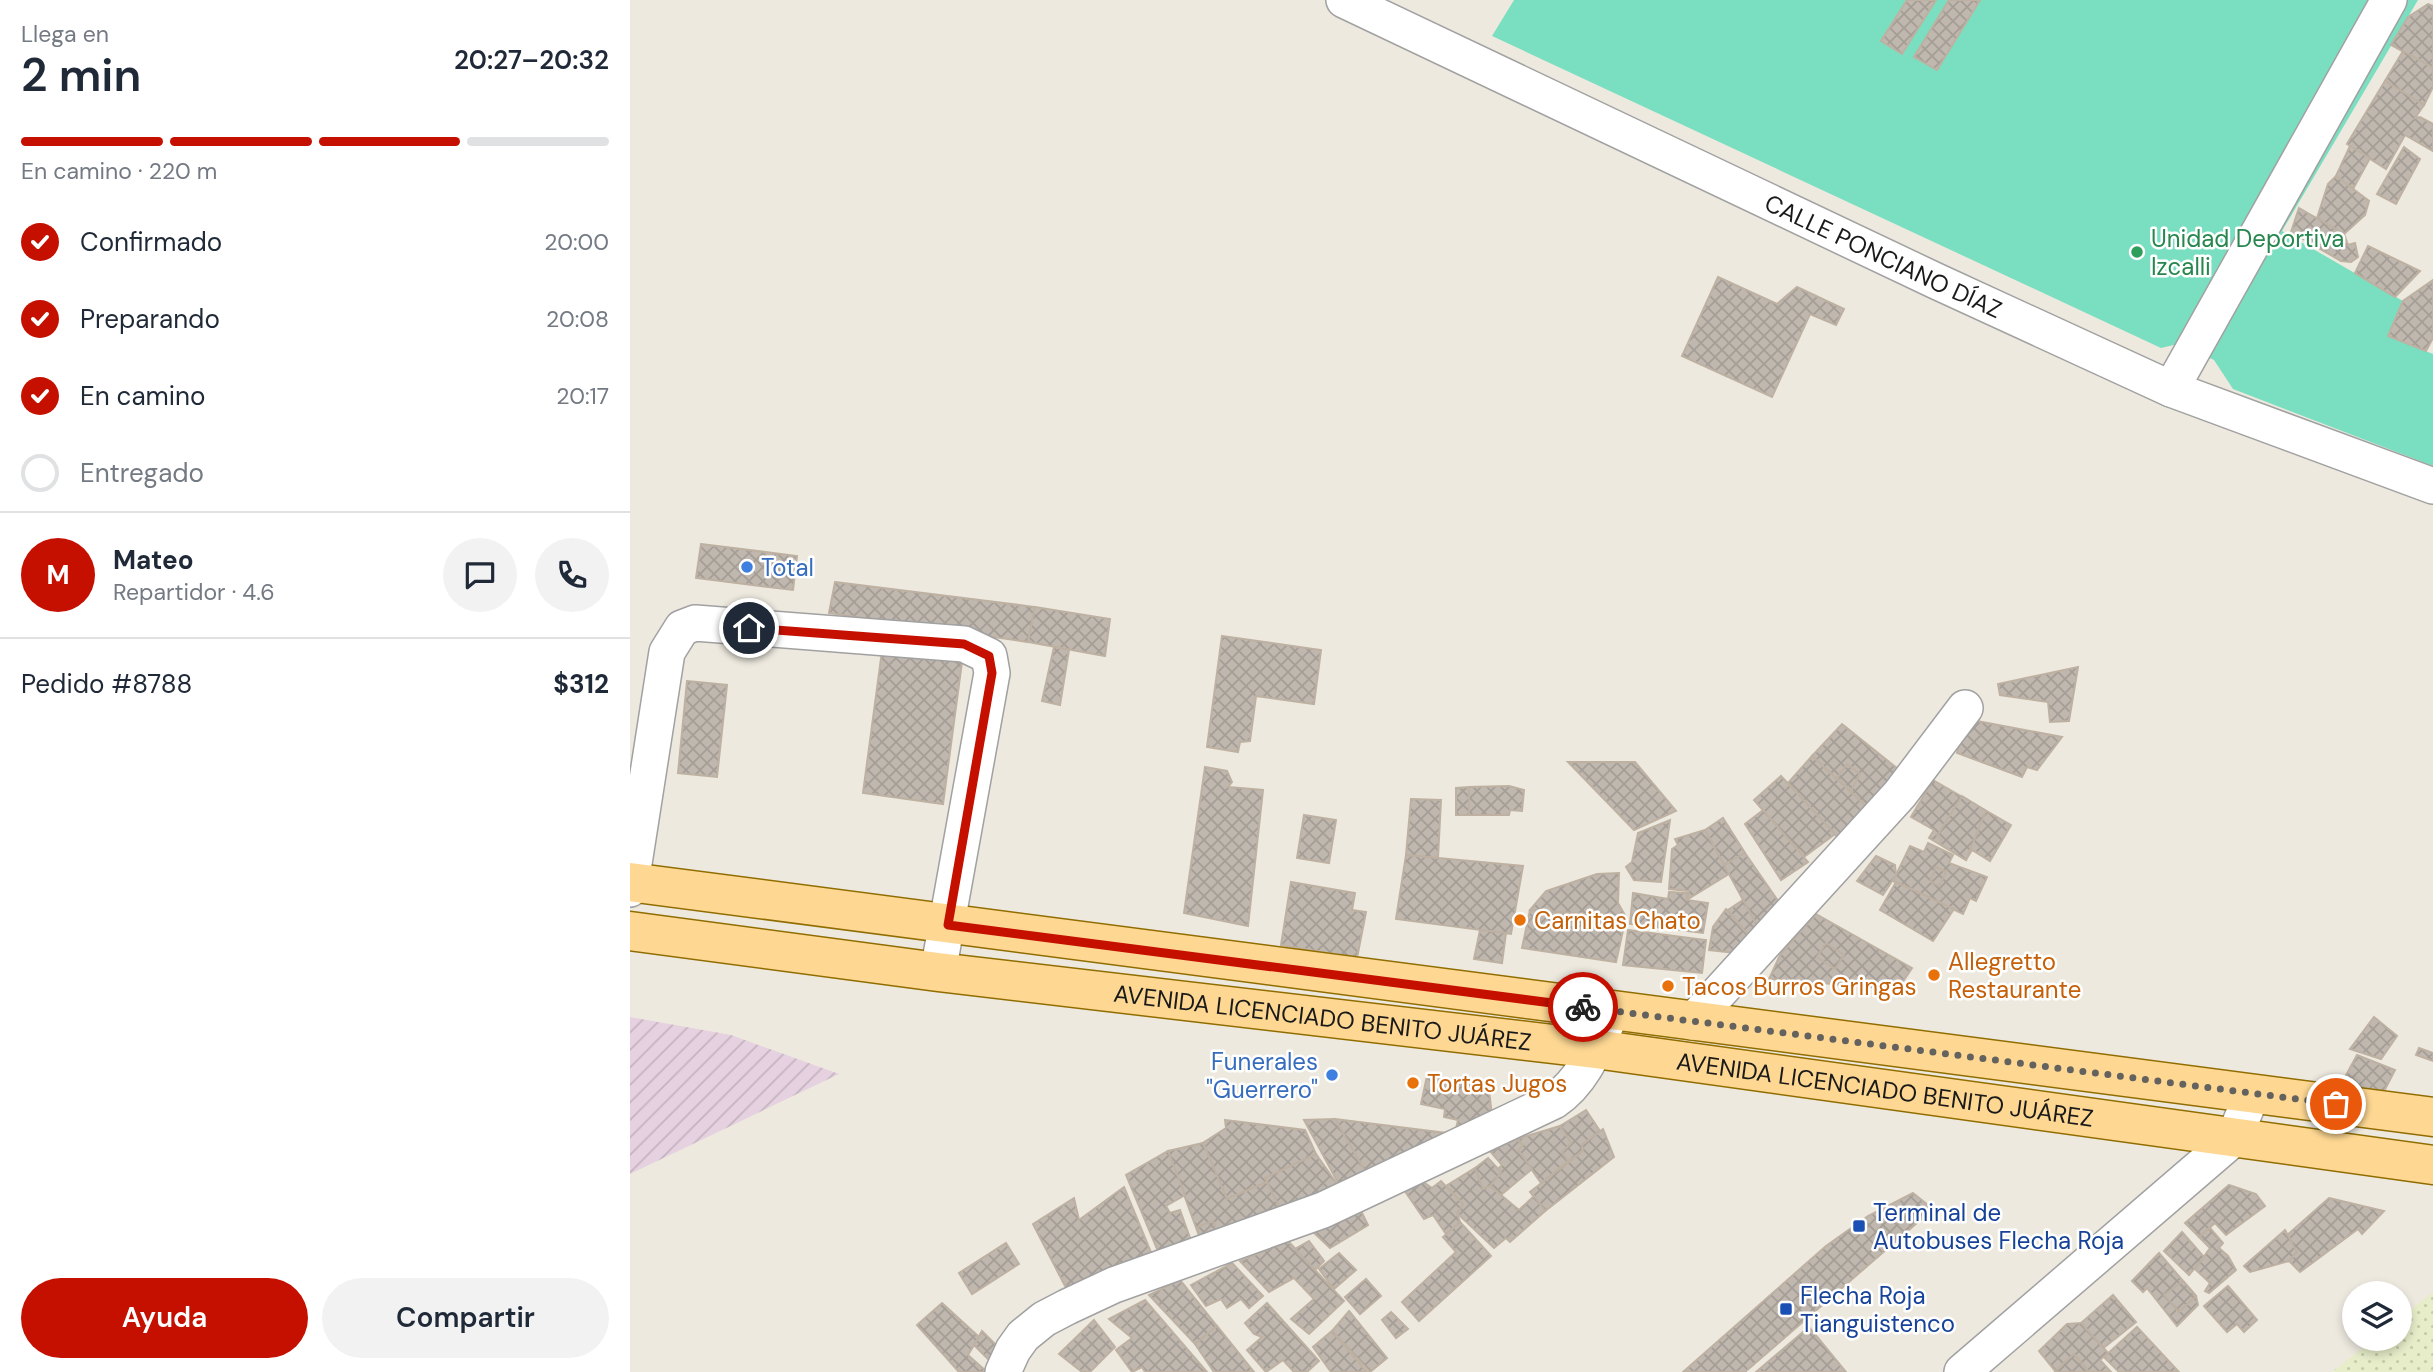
<!DOCTYPE html>
<html lang="es">
<meta charset="utf-8">
<style>
body{margin:0;font-family:"DM Sans",sans-serif;background:#f2f2f3;color:#1f2937;height:100vh;display:flex;flex-direction:column;font-size:26px;white-space:nowrap}
*{box-sizing:border-box;margin:0}
p{font-size:23px;color:#747a83}
.icon{flex:none;width:38px;height:38px;fill:none;stroke:currentColor;stroke-width:2;stroke-linecap:round;stroke-linejoin:round}
.map{position:relative;flex:1;overflow:hidden}
.side{display:flex;flex-direction:column;background:#fff;width:630px}
.side>*{flex:none}
.tools{position:absolute;left:1712px;top:1281px;display:grid;gap:14px}
.tools a{display:grid;place-items:center;width:70px;height:70px;border-radius:50%;background:#fff;box-shadow:0 4px 10px #0003;font-size:35px}
.pin{position:absolute;display:grid;place-items:center;width:60px;height:60px;color:#fff;margin:-30px;border:4px solid #fff;border-radius:50%;box-shadow:0 2px 7px #0007}
.courier{position:absolute;display:grid;place-items:center;width:70px;height:70px;margin:-35px;border:5px solid #c51000;border-radius:50%;background:#fff;color:#222;box-shadow:0 2px 9px #0007}
.overview em{font-style:normal;font-weight:600}
.overview div{display:flex;flex-direction:column-reverse}
.overview{display:flex;align-items:center;justify-content:space-between;height:119px;padding:0 21px}
h1{font-size:46px;font-weight:600;line-height:52px}
.bar{display:grid;grid-template-columns:repeat(4,1fr);gap:10px 7px;align-content:center;height:84px;padding:0 21px}
.bar i{height:9px;border-radius:5px;background:#e0e1e3}
.bar .current{background:#c51000}
.bar p{grid-column:span 4}
.line{display:flex;align-items:center;gap:18px;padding:0 21px;border-top:2px solid #e0e1e3}
.line div{flex:1}
.round{display:grid;place-items:center;flex:none;width:74px;height:74px;border-radius:37px;background:#f2f2f3}
ol{padding:0 21px;list-style:none}
li{display:flex;align-items:center;gap:21px;height:77px}
li p{margin-inline-start:auto}
li .icon{padding:7px;border-radius:50%;background:#c51000;color:#fff;stroke-width:4}
li:last-child{color:#747a83}
li i{width:38px;height:38px;border:4px solid #e0e1e3;border-radius:50%}
.action{display:flex;gap:14px;margin-top:auto;padding:14px 21px}
.action a{flex:1;height:80px;border-radius:42px;background:#c51000;color:#fff;font-size:28px;font-weight:600;line-height:80px;text-align:center}
.action a+a{background:#f2f2f3;color:#1f2937}
main{display:flex;flex:1;min-height:0}
.map>svg:first-child{display:block}
.industrial{fill:url(#industrial-furrows)}
.farmland{fill:url(#farmland-dots)}
.pitch{fill:#7adfc0}
.building{fill:url(#building-cross-hatch);stroke:#beb1a2;stroke-width:2}
.lines{fill:none;stroke-linecap:round;stroke-linejoin:round}
.minor-casing{stroke:#a1a1a1;stroke-width:38}
.major-casing{stroke:#916d00;stroke-width:41}
.minor{stroke:#fff;stroke-width:35}
.major{stroke:#fed893;stroke-width:38}
.done{stroke:#64625f;stroke-width:7;stroke-dasharray:0 12.6}
.route{stroke:#c51000;stroke-width:9}
.leisure-dot{fill:#2e9e5b;stroke:#fff;stroke-width:2.5}
.shop-dot{fill:#3f7fe0;stroke:#fff;stroke-width:2.5}
.food-dot{fill:#e8710a;stroke:#fff;stroke-width:2.5}
.transit-dot{fill:#1a4fb4;stroke:#fff;stroke-width:2.5}
.labels{text-anchor:middle;dominant-baseline:central;stroke-width:5;stroke-linejoin:round;paint-order:stroke}
.leisure-label{font-size:24px;fill:#27864d;stroke:#fff;text-anchor:start}
.street-label{font-size:24px;fill:#1a1a1a;stroke:#fff}
.shop-label{font-size:24px;fill:#366cbe;stroke:#fff;text-anchor:start}
.food-label{font-size:24px;fill:#c56008;stroke:#fff;text-anchor:start}
.transit-label{font-size:24px;fill:#164399;stroke:#fff;text-anchor:start}
</style>
<main>
<section class="side">
<div class="overview"><div><h1>2 min</h1><p>Llega en</p></div><em>20:27–20:32</em></div>
<div class="bar"><i class="current"></i><i class="current"></i><i class="current"></i><i></i><p>En camino · 220 m</p></div>
<ol>
<li><svg class="icon" aria-label="check" viewBox="0 0 24 24"><path d="M5 12l5 5 9-10"/></svg>Confirmado<p>20:00</p></li>
<li><svg class="icon" aria-label="check" viewBox="0 0 24 24"><path d="M5 12l5 5 9-10"/></svg>Preparando<p>20:08</p></li>
<li><svg class="icon" aria-label="check" viewBox="0 0 24 24"><path d="M5 12l5 5 9-10"/></svg>En camino<p>20:17</p></li>
<li><i></i>Entregado</li>
</ol>
<div class="line" style="height:126px"><b class="round" style="background:#c51000;color:#fff">M</b><div><b>Mateo</b><p>Repartidor · 4.6</p></div><a class="round"><svg class="icon" aria-label="chat" viewBox="0 0 24 24"><path d="M4 5h16v11H9l-5 4z"/></svg></a><a class="round"><svg class="icon" aria-label="phone" viewBox="0 0 24 24"><path d="M5 4h4l2 5-3 2q2 4 5 5l2-3 5 2v4C11 20 4 13 5 4z"/></svg></a></div>
<div class="line" style="height:91px"><div>Pedido #8788</div><b>$312</b></div>
<div class="action"><a>Ayuda</a><a>Compartir</a></div>
</section>
<div class="map">
<svg width="1803" height="1372" viewBox="0 0 1803 1372">
<defs>
<pattern id="industrial-furrows" width="10" height="10" patternUnits="userSpaceOnUse" patternTransform="scale(1.75)"><rect width="10" height="10" fill="#e6d1e0"/><path d="M-1 1l2-2M0 10L10 0M9 11l2-2" fill="none" stroke="#c5b3c0"/></pattern>
<pattern id="farmland-dots" width="8" height="8" patternUnits="userSpaceOnUse" patternTransform="scale(1.75)"><rect width="8" height="8" fill="#e7edc9"/><path d="M2 2h.1M6 6h.1" fill="none" stroke="#c6cbac" stroke-width="1.8" stroke-linecap="round"/></pattern>
<pattern id="building-cross-hatch" width="8" height="8" patternUnits="userSpaceOnUse" patternTransform="scale(1.75)"><rect width="8" height="8" fill="#c0b8af"/><path d="M0 0l8 8M0 8l8-8" fill="none" stroke="#a49e96"/></pattern>
</defs>
<rect width="100%" height="100%" fill="#ede9df"/>
<path class="industrial" d="M 0,1017 L 101,1035 L 209,1074 L 0,1174 Z"/>
<path class="farmland" d="M 1803,1292 L 1803,1372 L 1702,1372 L 1744,1339 L 1769,1339 L 1769,1319 Z"/>
<path class="pitch" d="M 884,0 L 1788,0 L 1652,231 L 1773,301 L 1758,336 L 1803,354 L 1803,466 L 1603,389 L 1584,360 L 1548,344 L 1531,348 L 862,36 Z"/>
<g class="building">
<path d="M 1277,0 L 1306,0 L 1272,54 L 1251,41 Z"/>
<path d="M 1319,0 L 1350,0 L 1307,70 L 1284,57 Z"/>
<path d="M 1798,4 L 1803,6 L 1803,68 L 1761,45 L 1778,17 Z"/>
<path d="M 1773,51 L 1803,68 L 1803,87 L 1794,105 L 1755,81 Z"/>
<path d="M 1755,81 L 1794,105 L 1785,118 L 1790,117 L 1803,124 L 1803,151 L 1775,135 L 1756,169 L 1717,144 Z"/>
<path d="M 1720,146 L 1740,158 L 1723,189 L 1706,176 Z"/>
<path d="M 1774,147 L 1790,159 L 1766,204 L 1747,194 Z"/>
<path d="M 1706,176 L 1739,201 L 1735,215 L 1714,234 L 1687,218 L 1698,184 Z"/>
<path d="M 1669,208 L 1714,234 L 1718,245 L 1725,243 L 1728,257 L 1721,262 L 1711,261 L 1661,232 Z"/>
<path d="M 1738,246 L 1790,271 L 1765,297 L 1725,273 Z"/>
<path d="M 1088,277 L 1147,304 L 1167,287 L 1214,309 L 1206,325 L 1180,314 L 1142,397 L 1052,356 Z"/>
<path d="M 1803,280 L 1803,338 L 1796,351 L 1758,336 L 1773,301 Z"/>
<path d="M 71,544 L 167,556 L 163,590 L 66,578 Z"/>
<path d="M 205,582 L 405,607 L 398,642 L 199,613 Z"/>
<path d="M 405,607 L 480,619 L 475,656 L 398,642 Z"/>
<path d="M 592,636 L 691,650 L 684,704 L 626,696 L 620,741 L 610,742 L 608,752 L 577,747 Z"/>
<path d="M 424,647 L 439,650 L 430,705 L 412,701 Z"/>
<path d="M 252,651 L 332,662 L 313,804 L 233,793 Z"/>
<path d="M 1448,667 L 1439,721 L 1420,722 L 1418,702 L 1370,695 L 1368,684 Z"/>
<path d="M 57,681 L 97,685 L 87,777 L 48,773 Z"/>
<path d="M 1347,721 L 1432,737 L 1407,770 L 1397,767 L 1392,777 L 1327,753 L 1334,729 Z"/>
<path d="M 1212,724 L 1268,769 L 1238,808 L 1182,756 Z"/>
<path d="M 1182,756 L 1238,808 L 1210,840 L 1158,783 Z"/>
<path d="M 938,762 L 1005,762 L 1046,811 L 1004,830 Z"/>
<path d="M 1217,764 L 1230,774 L 1221,791 L 1207,778 Z"/>
<path d="M 575,767 L 597,771 L 602,782 L 598,787 L 633,790 L 618,926 L 554,913 Z"/>
<path d="M 1151,776 L 1205,834 L 1174,857 L 1124,800 Z"/>
<path d="M 1303,780 L 1381,825 L 1360,861 L 1342,850 L 1336,860 L 1299,838 L 1304,830 L 1281,817 Z"/>
<path d="M 879,786 L 894,790 L 892,811 L 880,810 L 879,815 L 839,815 L 839,787 Z"/>
<path d="M 839,787 L 839,815 L 826,815 L 826,788 Z"/>
<path d="M 1332,796 L 1356,811 L 1336,860 L 1310,844 L 1312,839 L 1307,836 Z"/>
<path d="M 781,799 L 811,800 L 808,858 L 776,855 Z"/>
<path d="M 1133,810 L 1178,862 L 1151,880 L 1115,824 Z"/>
<path d="M 674,815 L 706,820 L 699,863 L 667,858 Z"/>
<path d="M 1093,818 L 1115,853 L 1094,865 L 1075,830 Z"/>
<path d="M 1040,820 L 1031,882 L 1004,880 L 996,867 L 1002,862 L 1008,833 Z"/>
<path d="M 1075,830 L 1099,874 L 1058,899 L 1059,891 L 1039,889 L 1042,849 L 1048,845 L 1045,839 Z"/>
<path d="M 1298,843 L 1323,855 L 1319,863 L 1357,877 L 1346,901 L 1340,898 L 1333,914 L 1263,881 L 1280,846 L 1294,852 Z"/>
<path d="M 1115,853 L 1153,908 L 1132,935 L 1094,865 Z"/>
<path d="M 776,855 L 893,866 L 881,934 L 766,919 Z"/>
<path d="M 1246,856 L 1265,865 L 1266,875 L 1253,895 L 1227,881 Z"/>
<path d="M 1306,867 L 1316,872 L 1309,886 L 1300,881 Z"/>
<path d="M 989,873 L 988,903 L 996,917 L 900,910 L 916,891 L 967,874 Z"/>
<path d="M 661,882 L 725,893 L 722,910 L 736,912 L 727,958 L 651,945 Z"/>
<path d="M 1266,882 L 1324,909 L 1303,941 L 1250,910 Z"/>
<path d="M 1039,892 L 1057,893 L 1057,900 L 1078,903 L 1073,933 L 1000,924 L 1003,893 L 1038,899 Z"/>
<path d="M 1113,900 L 1132,935 L 1123,941 L 1098,910 Z"/>
<path d="M 1096,909 L 1119,936 L 1106,953 L 1079,950 L 1083,927 Z"/>
<path d="M 900,910 L 996,917 L 986,962 L 892,948 Z"/>
<path d="M 1186,914 L 1282,968 L 1268,989 L 1139,979 L 1150,955 Z"/>
<path d="M 850,930 L 876,933 L 872,963 L 844,959 Z"/>
<path d="M 998,930 L 1076,940 L 1072,973 L 993,965 Z"/>
<path d="M 1196,943 L 1214,955 L 1205,969 L 1187,957 Z"/>
<path d="M 1744,1017 L 1767,1036 L 1751,1059 L 1720,1049 Z"/>
<path d="M 1789,1048 L 1803,1053 L 1803,1061 L 1786,1055 Z"/>
<path d="M 1727,1055 L 1765,1070 L 1751,1097 L 1709,1088 Z"/>
<path d="M 797,1076 L 859,1089 L 863,1126 L 823,1142 L 828,1120 L 814,1117 L 815,1109 L 791,1104 Z"/>
<path d="M 956,1110 L 970,1131 L 952,1145 L 953,1151 L 938,1161 L 932,1152 L 941,1143 L 930,1126 Z"/>
<path d="M 705,1119 L 816,1133 L 740,1180 Z"/>
<path d="M 705,1119 L 740,1180 L 714,1194 L 674,1120 Z"/>
<path d="M 595,1120 L 675,1130 L 686,1154 L 635,1178 L 637,1182 L 597,1199 L 573,1143 L 596,1128 Z"/>
<path d="M 930,1126 L 941,1143 L 932,1152 L 938,1161 L 911,1183 L 888,1150 L 893,1145 L 887,1139 Z"/>
<path d="M 973,1129 L 984,1157 L 915,1211 L 900,1192 L 953,1151 L 952,1145 Z"/>
<path d="M 887,1139 L 893,1145 L 888,1150 L 902,1169 L 871,1195 L 860,1186 L 871,1172 L 868,1169 L 872,1165 L 860,1151 Z"/>
<path d="M 573,1143 L 597,1199 L 637,1182 L 651,1210 L 572,1244 L 538,1151 Z"/>
<path d="M 538,1151 L 555,1195 L 536,1206 L 540,1213 L 550,1210 L 563,1246 L 530,1256 L 496,1175 Z"/>
<path d="M 686,1154 L 714,1194 L 655,1218 L 635,1178 Z"/>
<path d="M 858,1158 L 871,1172 L 860,1186 L 853,1189 L 845,1168 Z"/>
<path d="M 845,1168 L 853,1189 L 860,1186 L 889,1210 L 904,1196 L 915,1211 L 880,1242 L 876,1238 L 864,1248 L 827,1213 L 833,1204 L 816,1186 Z"/>
<path d="M 792,1181 L 802,1188 L 811,1181 L 833,1204 L 827,1213 L 830,1222 L 816,1234 L 803,1215 L 794,1219 L 774,1190 Z"/>
<path d="M 1599,1185 L 1626,1194 L 1635,1206 L 1596,1235 L 1585,1223 L 1569,1237 L 1555,1223 Z"/>
<path d="M 494,1187 L 527,1267 L 454,1291 L 435,1286 L 403,1224 L 444,1198 L 449,1220 Z"/>
<path d="M 1283,1193 L 1303,1209 L 1115,1372 L 1053,1372 L 1196,1246 L 1238,1216 Z"/>
<path d="M 1699,1198 L 1754,1211 L 1732,1234 L 1728,1229 L 1670,1272 L 1659,1261 L 1667,1252 L 1656,1236 Z"/>
<path d="M 730,1209 L 738,1225 L 700,1248 L 680,1229 Z"/>
<path d="M 583,1221 L 589,1237 L 572,1244 L 567,1227 Z"/>
<path d="M 830,1222 L 861,1256 L 789,1321 L 772,1302 L 826,1252 L 813,1237 Z"/>
<path d="M 1580,1228 L 1593,1243 L 1589,1248 L 1598,1256 L 1606,1270 L 1579,1293 L 1575,1291 L 1580,1283 L 1565,1269 L 1580,1248 L 1569,1237 Z"/>
<path d="M 1655,1230 L 1667,1252 L 1659,1261 L 1620,1272 L 1614,1266 Z"/>
<path d="M 1552,1232 L 1574,1257 L 1559,1275 L 1534,1251 Z"/>
<path d="M 658,1241 L 714,1301 L 679,1334 L 661,1319 L 684,1299 L 664,1278 L 639,1292 L 610,1261 Z"/>
<path d="M 679,1241 L 694,1261 L 685,1270 L 665,1249 Z"/>
<path d="M 376,1243 L 389,1264 L 342,1294 L 329,1273 Z"/>
<path d="M 709,1253 L 726,1270 L 704,1289 L 689,1269 Z"/>
<path d="M 1529,1253 L 1566,1296 L 1568,1305 L 1547,1326 L 1517,1288 L 1513,1292 L 1502,1281 Z"/>
<path d="M 602,1263 L 633,1296 L 619,1308 L 611,1299 L 597,1308 L 591,1299 L 576,1306 L 561,1285 Z"/>
<path d="M 736,1279 L 751,1296 L 730,1314 L 715,1297 Z"/>
<path d="M 550,1280 L 587,1326 L 565,1344 L 519,1295 Z"/>
<path d="M 1553,1281 L 1566,1296 L 1549,1312 L 1534,1295 Z"/>
<path d="M 1598,1286 L 1627,1320 L 1614,1332 L 1607,1324 L 1597,1332 L 1574,1306 Z"/>
<path d="M 1483,1295 L 1506,1322 L 1472,1349 L 1451,1323 Z"/>
<path d="M 515,1300 L 577,1372 L 515,1372 L 512,1367 L 502,1372 L 486,1350 L 502,1338 L 479,1319 Z"/>
<path d="M 312,1303 L 349,1337 L 338,1355 L 357,1372 L 329,1372 L 287,1325 Z"/>
<path d="M 637,1303 L 689,1361 L 677,1372 L 664,1372 L 653,1360 L 636,1372 L 617,1350 L 632,1337 L 624,1334 L 615,1323 Z"/>
<path d="M 719,1311 L 757,1358 L 740,1372 L 702,1331 Z"/>
<path d="M 761,1312 L 778,1329 L 766,1338 L 752,1320 Z"/>
<path d="M 464,1320 L 485,1347 L 460,1372 L 452,1372 L 429,1354 Z"/>
<path d="M 1451,1323 L 1478,1353 L 1470,1360 L 1481,1372 L 1426,1372 L 1409,1351 L 1437,1324 Z"/>
<path d="M 587,1326 L 624,1372 L 584,1372 L 565,1344 Z"/>
<path d="M 1179,1327 L 1216,1372 L 1126,1372 Z"/>
<path d="M 1507,1327 L 1549,1372 L 1489,1372 L 1474,1357 Z"/>
<path d="M 352,1331 L 372,1351 L 362,1363 L 344,1345 Z"/>
<path d="M 702,1331 L 737,1372 L 701,1372 L 683,1347 Z"/>
<path d="M 1444,1354 L 1459,1372 L 1426,1372 L 1425,1371 Z"/>
</g>
<g class="lines">
<defs>
<g id="minor">
<path id="s1" d="M 714,0 L 1306,281 L 1541,389 L 1803,486"/>
<path d="M 1541,389 L 1759,0"/>
<path d="M 0,889 L 37,652 L 52,628 L 65,623 L 334,644 L 359,656 L 362,673 L 308,972"/>
<path d="M 1062,1022 L 1270,794 L 1335,708"/>
<path d="M 373,1372 L 383,1350 L 393,1336 L 414,1319 L 437,1307 L 484,1285 L 693,1210 L 924,1101 C 955,1080 967,1044 982,1011"/>
<path d="M 1332,1372 L 1604,1138 L 1622,1094"/>
</g>
<g id="major">
<path d="M 0,882 L 1803,1117"/>
<path id="s2" d="M 0,931 L 308,972 L 965,1049 L 1803,1165"/>
</g>
</defs>
<use href="#minor" class="minor-casing"/>
<use href="#major" class="major-casing"/>
<use href="#minor" class="minor"/>
<use href="#major" class="major"/>
</g>
<g class="lines">
<path class="done" d="M 953,1007 L 1706,1104"/>
<path class="route" d="M 119,628 L 334,644 L 359,656 L 362,673 L 318,925 L 953,1007"/>
</g>
<circle class="leisure-dot" cx="1507" cy="252" r="7"/>
<g class="shop-dot">
<circle cx="117" cy="567" r="7"/>
<circle cx="702" cy="1075" r="7"/>
</g>
<g class="food-dot">
<circle cx="890" cy="920" r="7"/>
<circle cx="1304" cy="975" r="7"/>
<circle cx="1038" cy="986" r="7"/>
<circle cx="783" cy="1083" r="7"/>
</g>
<g class="transit-dot">
<rect x="1222" y="1219" width="14" height="14" rx="3.5"/>
<rect x="1149" y="1302" width="14" height="14" rx="3.5"/>
</g>
<g class="labels">
<g class="leisure-label">
<text x="1521" y="238">Unidad Deportiva<tspan x="1521" dy="28">Izcalli</tspan></text>
</g>
<g class="street-label">
<text stroke="none"><textPath href="#s1" startOffset="597">CALLE PONCIANO DÍAZ</textPath></text>
<text stroke="none"><textPath href="#s2" startOffset="698">AVENIDA LICENCIADO BENITO JUÁREZ</textPath></text>
<text stroke="none"><textPath href="#s2" startOffset="1265">AVENIDA LICENCIADO BENITO JUÁREZ</textPath></text>
</g>
<g class="shop-label">
<text x="131" y="567">Total</text>
<text x="688" y="1061" text-anchor="end">Funerales<tspan x="688" dy="28">"Guerrero"</tspan></text>
</g>
<g class="food-label">
<text x="904" y="920">Carnitas Chato</text>
<text x="1318" y="961">Allegretto<tspan x="1318" dy="28">Restaurante</tspan></text>
<text x="1052" y="986">Tacos Burros Gringas</text>
<text x="797" y="1083">Tortas Jugos</text>
</g>
<g class="transit-label">
<text x="1243" y="1212">Terminal de<tspan x="1243" dy="28">Autobuses Flecha Roja</tspan></text>
<text x="1170" y="1295">Flecha Roja<tspan x="1170" dy="28">Tianguistenco</tspan></text>
</g>
</g>
</svg>
<div class="tools">
<a><svg class="icon" aria-label="layers" viewBox="0 0 24 24"><path d="M12 4l9 5-9 5-9-5zM3 14l9 5 9-5"/></svg></a>
</div>
<div class="pin" style="left:1706px;top:1104px;background:#ea580c"><svg class="icon" aria-label="bag" viewBox="0 0 24 24"><path d="M5 8h14l-1 12H6zM9 8a3 3 0 0 1 6 0"/></svg></div>
<div class="pin" style="left:119px;top:628px;background:#1f2937"><svg class="icon" aria-label="home" viewBox="0 0 24 24"><path d="M3 11l9-7 9 7M6 9v11h12V9"/></svg></div>
<div class="courier" style="left:953px;top:1007px"><svg class="icon" aria-label="bike" viewBox="0 0 24 24"><circle cx="6" cy="16" r="4"/><circle cx="18" cy="16" r="4"/><path d="M6 16l4-8h5l3 8M10 8l3 8H6M13 5h3"/></svg></div>
</div>
</main>
